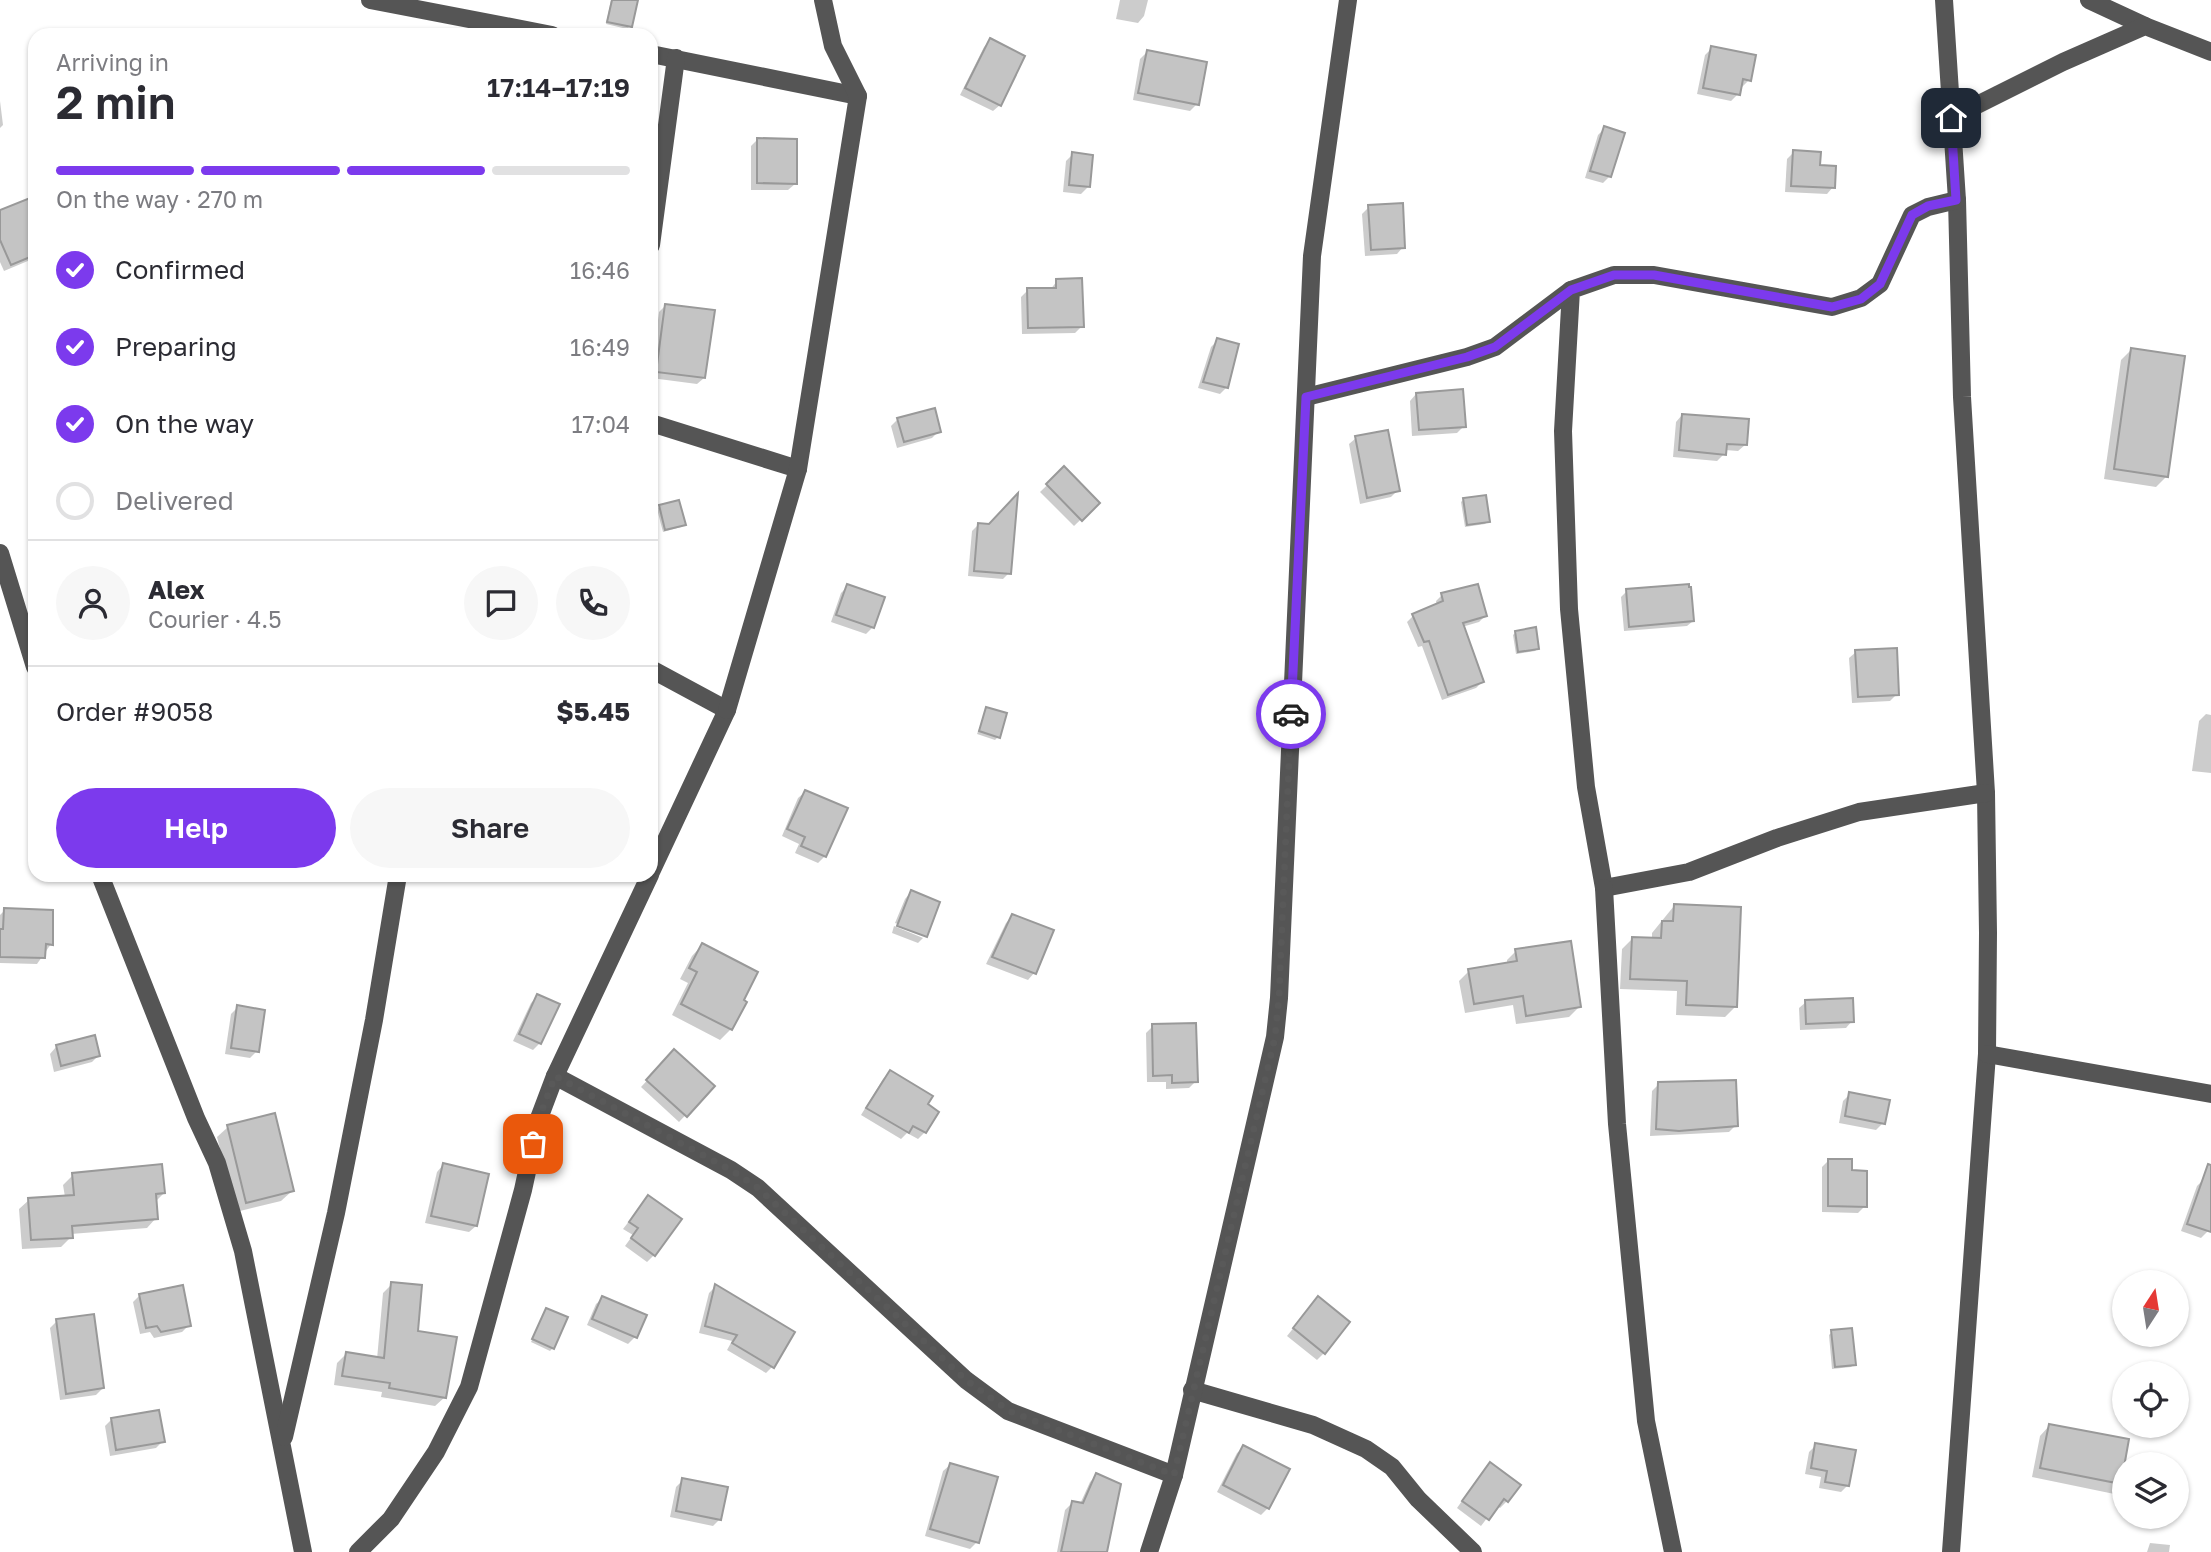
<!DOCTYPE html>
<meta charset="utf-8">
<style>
body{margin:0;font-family:"Golos Text",sans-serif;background:#f7f7f7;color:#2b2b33;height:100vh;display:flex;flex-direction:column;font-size:26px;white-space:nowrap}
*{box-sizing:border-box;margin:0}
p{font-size:23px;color:#7c7c81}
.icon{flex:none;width:38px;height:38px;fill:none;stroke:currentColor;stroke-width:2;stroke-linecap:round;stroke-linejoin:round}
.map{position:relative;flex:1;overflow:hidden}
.details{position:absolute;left:28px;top:28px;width:630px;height:854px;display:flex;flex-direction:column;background:#fff;border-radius:21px;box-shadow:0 2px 5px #0004}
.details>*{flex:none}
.needle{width:46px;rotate:12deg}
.buttons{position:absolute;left:2112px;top:1270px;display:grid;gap:14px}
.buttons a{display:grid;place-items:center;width:77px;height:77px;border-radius:50%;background:#fff;box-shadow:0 2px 5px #0004;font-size:35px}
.pin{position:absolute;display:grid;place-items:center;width:60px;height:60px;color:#fff;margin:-30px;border-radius:14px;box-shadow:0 4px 10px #0006}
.courier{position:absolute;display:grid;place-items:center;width:70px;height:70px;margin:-35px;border:5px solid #7c3aed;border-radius:50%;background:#fff;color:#222;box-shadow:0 2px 9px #0007}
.summary em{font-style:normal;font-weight:600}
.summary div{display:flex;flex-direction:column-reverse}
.summary{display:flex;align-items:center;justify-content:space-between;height:119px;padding:0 28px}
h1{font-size:46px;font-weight:600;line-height:52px}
.bar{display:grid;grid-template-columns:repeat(4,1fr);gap:10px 7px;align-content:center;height:84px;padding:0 28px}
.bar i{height:9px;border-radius:5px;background:#e1e1e2}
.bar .selected{background:#7c3aed}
.bar p{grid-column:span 4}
.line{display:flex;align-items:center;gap:18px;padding:0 28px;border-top:2px solid #e1e1e2}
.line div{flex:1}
.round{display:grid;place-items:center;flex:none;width:74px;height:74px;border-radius:37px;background:#f7f7f7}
ol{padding:0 28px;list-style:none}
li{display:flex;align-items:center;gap:21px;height:77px}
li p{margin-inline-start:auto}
li .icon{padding:7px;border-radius:50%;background:#7c3aed;color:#fff;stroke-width:4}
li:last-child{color:#7c7c81}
li i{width:38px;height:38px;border:4px solid #e1e1e2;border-radius:50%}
.primary-button{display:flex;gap:14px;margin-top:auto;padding:14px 28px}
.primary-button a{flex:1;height:80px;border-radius:42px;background:#7c3aed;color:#fff;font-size:28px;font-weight:600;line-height:80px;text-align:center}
.primary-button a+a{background:#f7f7f7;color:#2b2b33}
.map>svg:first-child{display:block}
.shadow{fill:#0003}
.building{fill:#c4c4c4;stroke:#999;stroke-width:2}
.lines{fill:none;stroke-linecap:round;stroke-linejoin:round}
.minor{stroke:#555;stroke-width:18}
.done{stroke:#595959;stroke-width:7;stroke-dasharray:0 12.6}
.route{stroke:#7c3aed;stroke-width:9}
</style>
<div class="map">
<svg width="2211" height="1552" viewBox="0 0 2211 1552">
<rect width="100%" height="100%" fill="#fff"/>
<g class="shadow">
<path d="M 611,0 L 636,0 L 630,26 L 627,29 L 606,24 Z"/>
<path d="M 1120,0 L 1148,0 L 1144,16 L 1138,23 L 1116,19 Z"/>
<path d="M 990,41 L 1000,105 L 993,111 L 960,95 L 984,47 Z"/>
<path d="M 1712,48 L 1749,80 L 1742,87 L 1740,86 L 1738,94 L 1731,101 L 1697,94 L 1705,55 Z"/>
<path d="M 1147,52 L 1197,104 L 1190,111 L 1133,100 L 1140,59 Z"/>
<path d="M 0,101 L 3,125 L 0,128 Z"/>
<path d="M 1605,128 L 1610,176 L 1603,183 L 1585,178 L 1598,135 Z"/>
<path d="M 758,139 L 795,184 L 788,190 L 751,190 L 751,146 Z"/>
<path d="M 1794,152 L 1819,167 L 1833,187 L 1827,194 L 1785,192 L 1787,159 Z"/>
<path d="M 1073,154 L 1088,187 L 1081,194 L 1063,192 L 1066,161 Z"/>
<path d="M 1369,207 L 1403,247 L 1397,254 L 1365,256 L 1362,214 Z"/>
<path d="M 0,212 L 35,215 L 35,258 L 4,271 L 0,262 Z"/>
<path d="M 1057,281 L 1082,326 L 1075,333 L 1022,334 L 1021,297 L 1028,290 L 1050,290 Z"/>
<path d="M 666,305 L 704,378 L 697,384 L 651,378 L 659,312 Z"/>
<path d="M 1218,340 L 1227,387 L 1220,394 L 1198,388 L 1211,347 Z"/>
<path d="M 2131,350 L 2167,476 L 2156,487 L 2104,479 L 2121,360 Z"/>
<path d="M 1416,394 L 1464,426 L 1457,433 L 1412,436 L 1410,401 Z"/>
<path d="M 1682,415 L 1745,445 L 1738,451 L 1725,450 L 1724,454 L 1717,461 L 1673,457 L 1676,422 Z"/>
<path d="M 898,419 L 939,431 L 932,438 L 897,448 L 891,426 Z"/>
<path d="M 1356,438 L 1398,490 L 1391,497 L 1360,504 L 1349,444 Z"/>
<path d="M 1064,469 L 1098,503 L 1074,526 L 1040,492 Z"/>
<path d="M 1464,499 L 1488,521 L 1485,524 L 1465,527 L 1461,502 Z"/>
<path d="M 660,506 L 684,524 L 681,527 L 663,532 L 657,509 Z"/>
<path d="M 978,525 L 1009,573 L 1003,579 L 968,576 L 972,531 Z"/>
<path d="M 848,586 L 873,627 L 866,634 L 831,622 L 841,593 Z"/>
<path d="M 1627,591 L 1693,621 L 1687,626 L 1624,631 L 1621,597 Z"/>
<path d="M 1442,595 L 1485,616 L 1479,622 L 1462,627 L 1482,682 L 1476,688 L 1442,700 L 1422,646 L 1418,647 L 1407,622 L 1413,616 L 1437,606 L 1436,601 Z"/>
<path d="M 1515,633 L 1538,648 L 1535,651 L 1516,654 L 1513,635 Z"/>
<path d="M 1856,652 L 1897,694 L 1890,701 L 1852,703 L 1849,658 Z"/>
<path d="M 987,709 L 998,737 L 995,740 L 977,734 Z"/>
<path d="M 2206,714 L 2211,715 L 2211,773 L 2192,771 L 2199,721 Z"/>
<path d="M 805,792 L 845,809 L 825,856 L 818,863 L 795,853 L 799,844 L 782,836 L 798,798 Z"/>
<path d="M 911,892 L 925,936 L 924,937 L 924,934 L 895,923 L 905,899 Z"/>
<path d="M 1674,906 L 1736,1006 L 1725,1017 L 1676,1015 L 1677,991 L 1620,989 L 1622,949 L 1632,939 L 1652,939 L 1652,933 Z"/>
<path d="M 5,910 L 51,944 L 37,964 L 0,963 L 0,915 Z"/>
<path d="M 1013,916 L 1034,973 L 1028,980 L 986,964 L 1006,923 Z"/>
<path d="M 894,926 L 923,938 L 918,943 L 892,933 Z"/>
<path d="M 702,945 L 731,1029 L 720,1040 L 672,1015 L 688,983 L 680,979 L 692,956 Z"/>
<path d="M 1516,951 L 1579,1007 L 1569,1017 L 1516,1024 L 1513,1005 L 1465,1013 L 1459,981 L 1469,971 L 1507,964 L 1507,960 Z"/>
<path d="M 538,996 L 540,1043 L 533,1050 L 513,1041 L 531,1003 Z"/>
<path d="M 1806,1002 L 1852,1021 L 1846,1028 L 1800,1030 L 1799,1008 Z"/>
<path d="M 238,1007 L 257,1051 L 250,1058 L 225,1054 L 231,1014 Z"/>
<path d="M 1153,1026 L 1196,1081 L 1189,1088 L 1166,1089 L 1166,1082 L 1147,1082 L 1146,1033 Z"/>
<path d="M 94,1037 L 99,1055 L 92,1062 L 54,1072 L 50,1054 L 56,1047 Z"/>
<path d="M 674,1052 L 713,1086 L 679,1122 L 641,1087 Z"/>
<path d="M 890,1072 L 925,1105 L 925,1132 L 918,1139 L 907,1133 L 901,1139 L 861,1115 L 883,1079 Z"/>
<path d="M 1659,1084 L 1736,1125 L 1729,1132 L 1650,1136 L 1652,1091 Z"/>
<path d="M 1850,1094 L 1883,1123 L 1876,1130 L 1839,1123 L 1843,1101 Z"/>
<path d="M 228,1127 L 292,1191 L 281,1201 L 236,1212 L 217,1137 Z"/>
<path d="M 1829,1160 L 1850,1172 L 1865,1206 L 1858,1213 L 1822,1212 L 1822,1167 Z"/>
<path d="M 443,1165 L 476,1226 L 469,1232 L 425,1223 L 437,1172 Z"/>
<path d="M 73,1175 L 164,1193 L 155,1202 L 156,1218 L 147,1228 L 71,1234 L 71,1237 L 61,1247 L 22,1249 L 19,1209 L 29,1200 L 65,1197 L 63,1185 Z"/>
<path d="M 2204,1179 L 2211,1181 L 2211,1223 L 2208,1231 L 2201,1238 L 2181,1231 L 2197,1186 Z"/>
<path d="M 648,1197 L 654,1255 L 647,1262 L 625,1246 L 633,1235 L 623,1229 Z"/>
<path d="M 392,1284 L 445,1397 L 435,1406 L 381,1397 L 382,1392 L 334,1385 L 337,1363 L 346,1354 L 377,1359 L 383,1293 Z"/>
<path d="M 716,1286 L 773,1366 L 766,1373 L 727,1350 L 732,1341 L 699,1333 L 709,1293 Z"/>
<path d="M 140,1295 L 189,1325 L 182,1332 L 154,1338 L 150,1332 L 140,1334 L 133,1302 Z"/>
<path d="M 603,1298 L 635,1337 L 628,1344 L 587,1325 L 596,1304 Z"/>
<path d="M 1312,1305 L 1324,1353 L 1317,1360 L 1287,1336 Z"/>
<path d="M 546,1310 L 553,1348 L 550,1351 L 531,1342 Z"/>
<path d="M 57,1321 L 103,1388 L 96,1395 L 60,1400 L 50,1328 Z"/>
<path d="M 1832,1332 L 1854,1364 L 1851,1367 L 1832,1369 L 1829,1335 Z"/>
<path d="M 112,1419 L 163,1441 L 156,1448 L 110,1456 L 105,1426 Z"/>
<path d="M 2049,1426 L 2123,1462 L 2143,1465 L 2124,1465 L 2124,1496 L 2032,1477 L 2040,1436 Z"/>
<path d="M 1816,1445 L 1848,1485 L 1841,1492 L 1819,1488 L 1821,1477 L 1805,1474 L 1809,1452 Z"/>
<path d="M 1244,1447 L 1268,1508 L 1261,1515 L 1217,1492 L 1237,1453 Z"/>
<path d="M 950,1465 L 977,1542 L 970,1549 L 925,1536 L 943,1471 Z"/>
<path d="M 1483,1471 L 1507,1501 L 1500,1508 L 1497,1505 L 1481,1526 L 1457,1508 Z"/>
<path d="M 1097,1475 L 1105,1552 L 1057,1552 L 1065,1510 L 1072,1503 L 1080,1504 L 1090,1482 Z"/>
<path d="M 683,1480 L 720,1519 L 713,1526 L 670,1517 L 676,1487 Z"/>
<path d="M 2150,1543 L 2170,1545 L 2169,1552 L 2147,1552 Z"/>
</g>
<g class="building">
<path d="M 612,0 L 638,0 L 632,27 L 607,22 Z"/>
<path d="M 990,38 L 1025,56 L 1001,106 L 965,88 Z"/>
<path d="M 1711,46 L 1756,55 L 1751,81 L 1743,79 L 1740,95 L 1703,88 Z"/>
<path d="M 1147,50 L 1207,62 L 1199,105 L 1138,93 Z"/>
<path d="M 1604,126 L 1625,133 L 1611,177 L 1590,171 Z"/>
<path d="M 757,138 L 797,139 L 797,184 L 757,183 Z"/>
<path d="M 1793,150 L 1821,152 L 1820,165 L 1836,166 L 1835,188 L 1791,186 Z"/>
<path d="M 1072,152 L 1093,155 L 1090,187 L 1069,185 Z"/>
<path d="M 30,198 L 35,211 L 35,255 L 11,265 L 0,240 L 0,210 Z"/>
<path d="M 1403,203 L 1405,248 L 1371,250 L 1368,205 Z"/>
<path d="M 1082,278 L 1084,327 L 1028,328 L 1027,288 L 1056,288 L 1056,279 Z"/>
<path d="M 665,304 L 715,310 L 705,378 L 656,372 Z"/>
<path d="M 1217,338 L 1239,344 L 1228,388 L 1203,382 Z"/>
<path d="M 2131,348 L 2185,356 L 2168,477 L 2114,469 Z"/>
<path d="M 1463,389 L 1466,427 L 1419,430 L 1416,393 Z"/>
<path d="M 935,408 L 941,432 L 904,442 L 897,418 Z"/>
<path d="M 1682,414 L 1749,419 L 1747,445 L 1727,444 L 1726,455 L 1679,450 Z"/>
<path d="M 1388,430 L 1400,491 L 1367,498 L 1355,436 Z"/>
<path d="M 1064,466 L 1100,503 L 1082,521 L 1046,484 Z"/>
<path d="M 1018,493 L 1011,574 L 974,571 L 978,523 L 989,524 Z"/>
<path d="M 1486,495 L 1490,522 L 1467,525 L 1463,498 Z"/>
<path d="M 679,500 L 686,525 L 665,530 L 659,505 Z"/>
<path d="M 847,584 L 885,597 L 874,628 L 836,615 Z"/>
<path d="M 1478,584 L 1487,616 L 1463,623 L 1484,682 L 1448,695 L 1429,641 L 1424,642 L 1412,614 L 1443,601 L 1441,593 Z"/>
<path d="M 1689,584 L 1689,587 L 1691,587 L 1694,621 L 1629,627 L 1626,589 Z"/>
<path d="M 1536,627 L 1539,649 L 1518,652 L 1515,631 Z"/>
<path d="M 1897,648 L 1899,695 L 1858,697 L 1855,650 Z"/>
<path d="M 986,707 L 1007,713 L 1000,738 L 979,731 Z"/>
<path d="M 805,790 L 848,808 L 826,857 L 801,846 L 805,837 L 787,829 Z"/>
<path d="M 911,890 L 940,902 L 927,937 L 897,926 Z"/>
<path d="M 1674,904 L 1741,907 L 1737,1007 L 1686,1005 L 1687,981 L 1630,979 L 1632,937 L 1661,938 L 1662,921 L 1673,921 Z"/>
<path d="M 4,908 L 53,910 L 53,945 L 46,944 L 45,958 L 0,957 L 0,929 L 3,929 Z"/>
<path d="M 1012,914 L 1054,930 L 1036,974 L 992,957 Z"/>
<path d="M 1571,941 L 1581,1007 L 1526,1016 L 1523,996 L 1474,1004 L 1468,969 L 1517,961 L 1515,949 Z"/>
<path d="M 702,943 L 758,972 L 744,1000 L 747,1002 L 732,1030 L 681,1004 L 697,972 L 689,968 Z"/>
<path d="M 537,994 L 560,1004 L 541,1044 L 519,1034 Z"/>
<path d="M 1853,998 L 1854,1022 L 1806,1024 L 1805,1000 Z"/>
<path d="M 237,1005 L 265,1010 L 259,1052 L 231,1048 Z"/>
<path d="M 1196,1023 L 1198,1082 L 1172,1083 L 1172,1075 L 1153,1076 L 1152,1024 Z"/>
<path d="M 95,1035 L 100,1056 L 61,1066 L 56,1045 Z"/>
<path d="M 674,1049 L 715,1086 L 687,1117 L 646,1080 Z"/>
<path d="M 890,1070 L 933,1096 L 928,1104 L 939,1112 L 926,1133 L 913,1126 L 909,1133 L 866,1108 Z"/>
<path d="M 1736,1080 L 1738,1126 L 1679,1131 L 1656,1129 L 1658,1082 Z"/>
<path d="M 1849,1092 L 1890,1100 L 1885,1124 L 1845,1116 Z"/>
<path d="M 275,1113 L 294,1191 L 246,1203 L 227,1125 Z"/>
<path d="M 1828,1159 L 1852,1159 L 1852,1170 L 1867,1171 L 1867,1207 L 1828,1206 Z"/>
<path d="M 443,1163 L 489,1174 L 477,1226 L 431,1216 Z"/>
<path d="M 162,1164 L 165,1193 L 156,1194 L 158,1219 L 72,1226 L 73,1238 L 31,1240 L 28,1198 L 74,1195 L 72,1173 Z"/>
<path d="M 2208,1164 L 2211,1165 L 2211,1232 L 2187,1224 Z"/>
<path d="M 648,1195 L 682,1219 L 655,1256 L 631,1238 L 638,1228 L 629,1222 Z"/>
<path d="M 391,1282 L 422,1285 L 418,1331 L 457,1337 L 446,1398 L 389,1388 L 390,1383 L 342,1376 L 346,1352 L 384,1358 Z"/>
<path d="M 715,1284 L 795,1332 L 774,1368 L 732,1343 L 737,1335 L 705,1326 Z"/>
<path d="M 183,1285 L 191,1326 L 161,1332 L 157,1326 L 146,1328 L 139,1294 Z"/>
<path d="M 602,1296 L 647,1315 L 637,1338 L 592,1319 Z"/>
<path d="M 1318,1296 L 1350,1322 L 1325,1354 L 1293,1328 Z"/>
<path d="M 546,1308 L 568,1317 L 554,1349 L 532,1339 Z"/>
<path d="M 94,1314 L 104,1388 L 66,1394 L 56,1319 Z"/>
<path d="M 1852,1328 L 1856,1365 L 1835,1367 L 1831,1330 Z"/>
<path d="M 159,1410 L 165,1442 L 116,1450 L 111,1418 Z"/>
<path d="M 2049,1424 L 2129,1439 L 2121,1484 L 2040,1468 Z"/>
<path d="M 1815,1443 L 1856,1450 L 1849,1486 L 1825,1482 L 1827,1471 L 1811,1468 Z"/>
<path d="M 1243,1445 L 1290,1469 L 1269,1509 L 1223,1485 Z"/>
<path d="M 1490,1462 L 1521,1485 L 1508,1502 L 1504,1499 L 1489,1520 L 1462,1501 Z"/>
<path d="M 950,1463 L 998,1477 L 979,1543 L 930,1529 Z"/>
<path d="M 1096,1473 L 1121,1484 L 1107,1552 L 1061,1552 L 1072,1501 L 1083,1503 Z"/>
<path d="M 682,1478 L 728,1487 L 721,1520 L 676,1511 Z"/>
</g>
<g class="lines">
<g class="minor">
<path d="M 370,0 L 552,35"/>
<path d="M 1944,0 L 1957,200 L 1962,397 L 1986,793 L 1988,933 L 1987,1054 L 1951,1552"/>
<path d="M 2089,0 L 2145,26"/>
<path d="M 651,54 L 858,96"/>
<path d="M 1951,118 L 2063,62 L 2145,26 L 2211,52"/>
<path d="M 1957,200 L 1928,207 L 1912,215 L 1880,284 L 1861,298 L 1832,307 L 1654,275 L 1614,275 L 1571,290 L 1563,431 L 1569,609 L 1586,787 L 1604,888 L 1689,872 L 1777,838 L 1859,812 L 1986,793"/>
<path d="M 651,245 L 676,58"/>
<path d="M 1306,397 L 1467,357 L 1495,347 L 1571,290"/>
<path d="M 651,423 L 798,469"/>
<path d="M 0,553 L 35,667"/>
<path d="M 651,669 L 727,710 L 651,872"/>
<path d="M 727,710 L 798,469 L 858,96 L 833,46 L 823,0"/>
<path d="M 100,875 L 196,1118 L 217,1163 L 243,1251 L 303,1552"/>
<path d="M 1604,888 L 1617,1124 L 1646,1421 L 1673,1552"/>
<path d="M 1987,1054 L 2211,1094"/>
<path d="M 555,1076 L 731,1170 L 758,1188 L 966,1380 L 1008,1411 L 1174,1475"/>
<path d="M 1192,1390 L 1313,1425 L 1366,1449 L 1392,1467 L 1418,1499 L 1473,1552"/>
<path d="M 284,1437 L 336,1213 L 374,1020 L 398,875"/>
<path d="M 358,1552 L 391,1519 L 436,1452 L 469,1387 L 523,1190 L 538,1121 L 555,1076 L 650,875"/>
<path d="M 1149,1552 L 1174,1475 L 1275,1037 L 1279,998 L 1312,256 L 1348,0"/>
</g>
</g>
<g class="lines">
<path class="done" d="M 533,1144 L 538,1121 L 555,1076 L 731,1170 L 758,1188 L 966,1380 L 1009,1411 L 1174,1475 L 1275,1037 L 1279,998 L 1291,714"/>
<path class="route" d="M 1291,714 L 1306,397 L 1467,357 L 1495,347 L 1571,290 L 1614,275 L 1654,275 L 1832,307 L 1861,299 L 1880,284 L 1912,215 L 1928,206 L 1956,200 L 1951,118"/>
</g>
</svg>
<div class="buttons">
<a><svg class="needle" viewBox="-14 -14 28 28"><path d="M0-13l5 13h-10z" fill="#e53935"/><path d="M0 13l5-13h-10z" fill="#7c7c81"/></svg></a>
<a><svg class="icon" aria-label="locate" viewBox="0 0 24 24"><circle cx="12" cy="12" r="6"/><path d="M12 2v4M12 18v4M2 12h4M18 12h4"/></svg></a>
<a><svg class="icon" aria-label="layers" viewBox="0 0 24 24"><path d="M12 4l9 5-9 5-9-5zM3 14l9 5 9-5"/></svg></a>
</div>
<div class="pin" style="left:533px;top:1144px;background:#ea580c"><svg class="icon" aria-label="bag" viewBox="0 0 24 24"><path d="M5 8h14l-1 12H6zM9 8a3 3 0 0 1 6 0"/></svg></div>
<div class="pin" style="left:1951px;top:118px;background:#1f2937"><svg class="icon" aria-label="home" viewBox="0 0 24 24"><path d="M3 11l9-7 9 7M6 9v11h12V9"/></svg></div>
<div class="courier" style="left:1291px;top:714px"><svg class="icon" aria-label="car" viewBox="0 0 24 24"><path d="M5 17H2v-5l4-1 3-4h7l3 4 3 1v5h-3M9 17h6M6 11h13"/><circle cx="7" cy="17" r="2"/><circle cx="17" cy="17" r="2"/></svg></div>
<section class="details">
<div class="summary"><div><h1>2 min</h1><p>Arriving in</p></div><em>17:14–17:19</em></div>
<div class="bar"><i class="selected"></i><i class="selected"></i><i class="selected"></i><i></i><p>On the way · 270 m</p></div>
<ol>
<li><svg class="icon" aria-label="check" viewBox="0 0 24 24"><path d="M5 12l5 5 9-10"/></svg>Confirmed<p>16:46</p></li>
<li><svg class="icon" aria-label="check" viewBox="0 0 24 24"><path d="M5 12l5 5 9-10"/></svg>Preparing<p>16:49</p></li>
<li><svg class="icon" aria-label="check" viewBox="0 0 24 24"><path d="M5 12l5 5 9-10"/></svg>On the way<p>17:04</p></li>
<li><i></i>Delivered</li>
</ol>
<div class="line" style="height:126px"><a class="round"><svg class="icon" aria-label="person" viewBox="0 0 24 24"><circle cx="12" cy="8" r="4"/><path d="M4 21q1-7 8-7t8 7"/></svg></a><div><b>Alex</b><p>Courier · 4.5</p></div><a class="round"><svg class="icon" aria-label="chat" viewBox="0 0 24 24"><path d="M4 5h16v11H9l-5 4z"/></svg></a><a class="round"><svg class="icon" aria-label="phone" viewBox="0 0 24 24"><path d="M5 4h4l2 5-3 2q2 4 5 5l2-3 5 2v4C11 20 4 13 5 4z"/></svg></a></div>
<div class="line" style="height:91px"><div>Order #9058</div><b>$5.45</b></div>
<div class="primary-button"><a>Help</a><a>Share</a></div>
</section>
</div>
